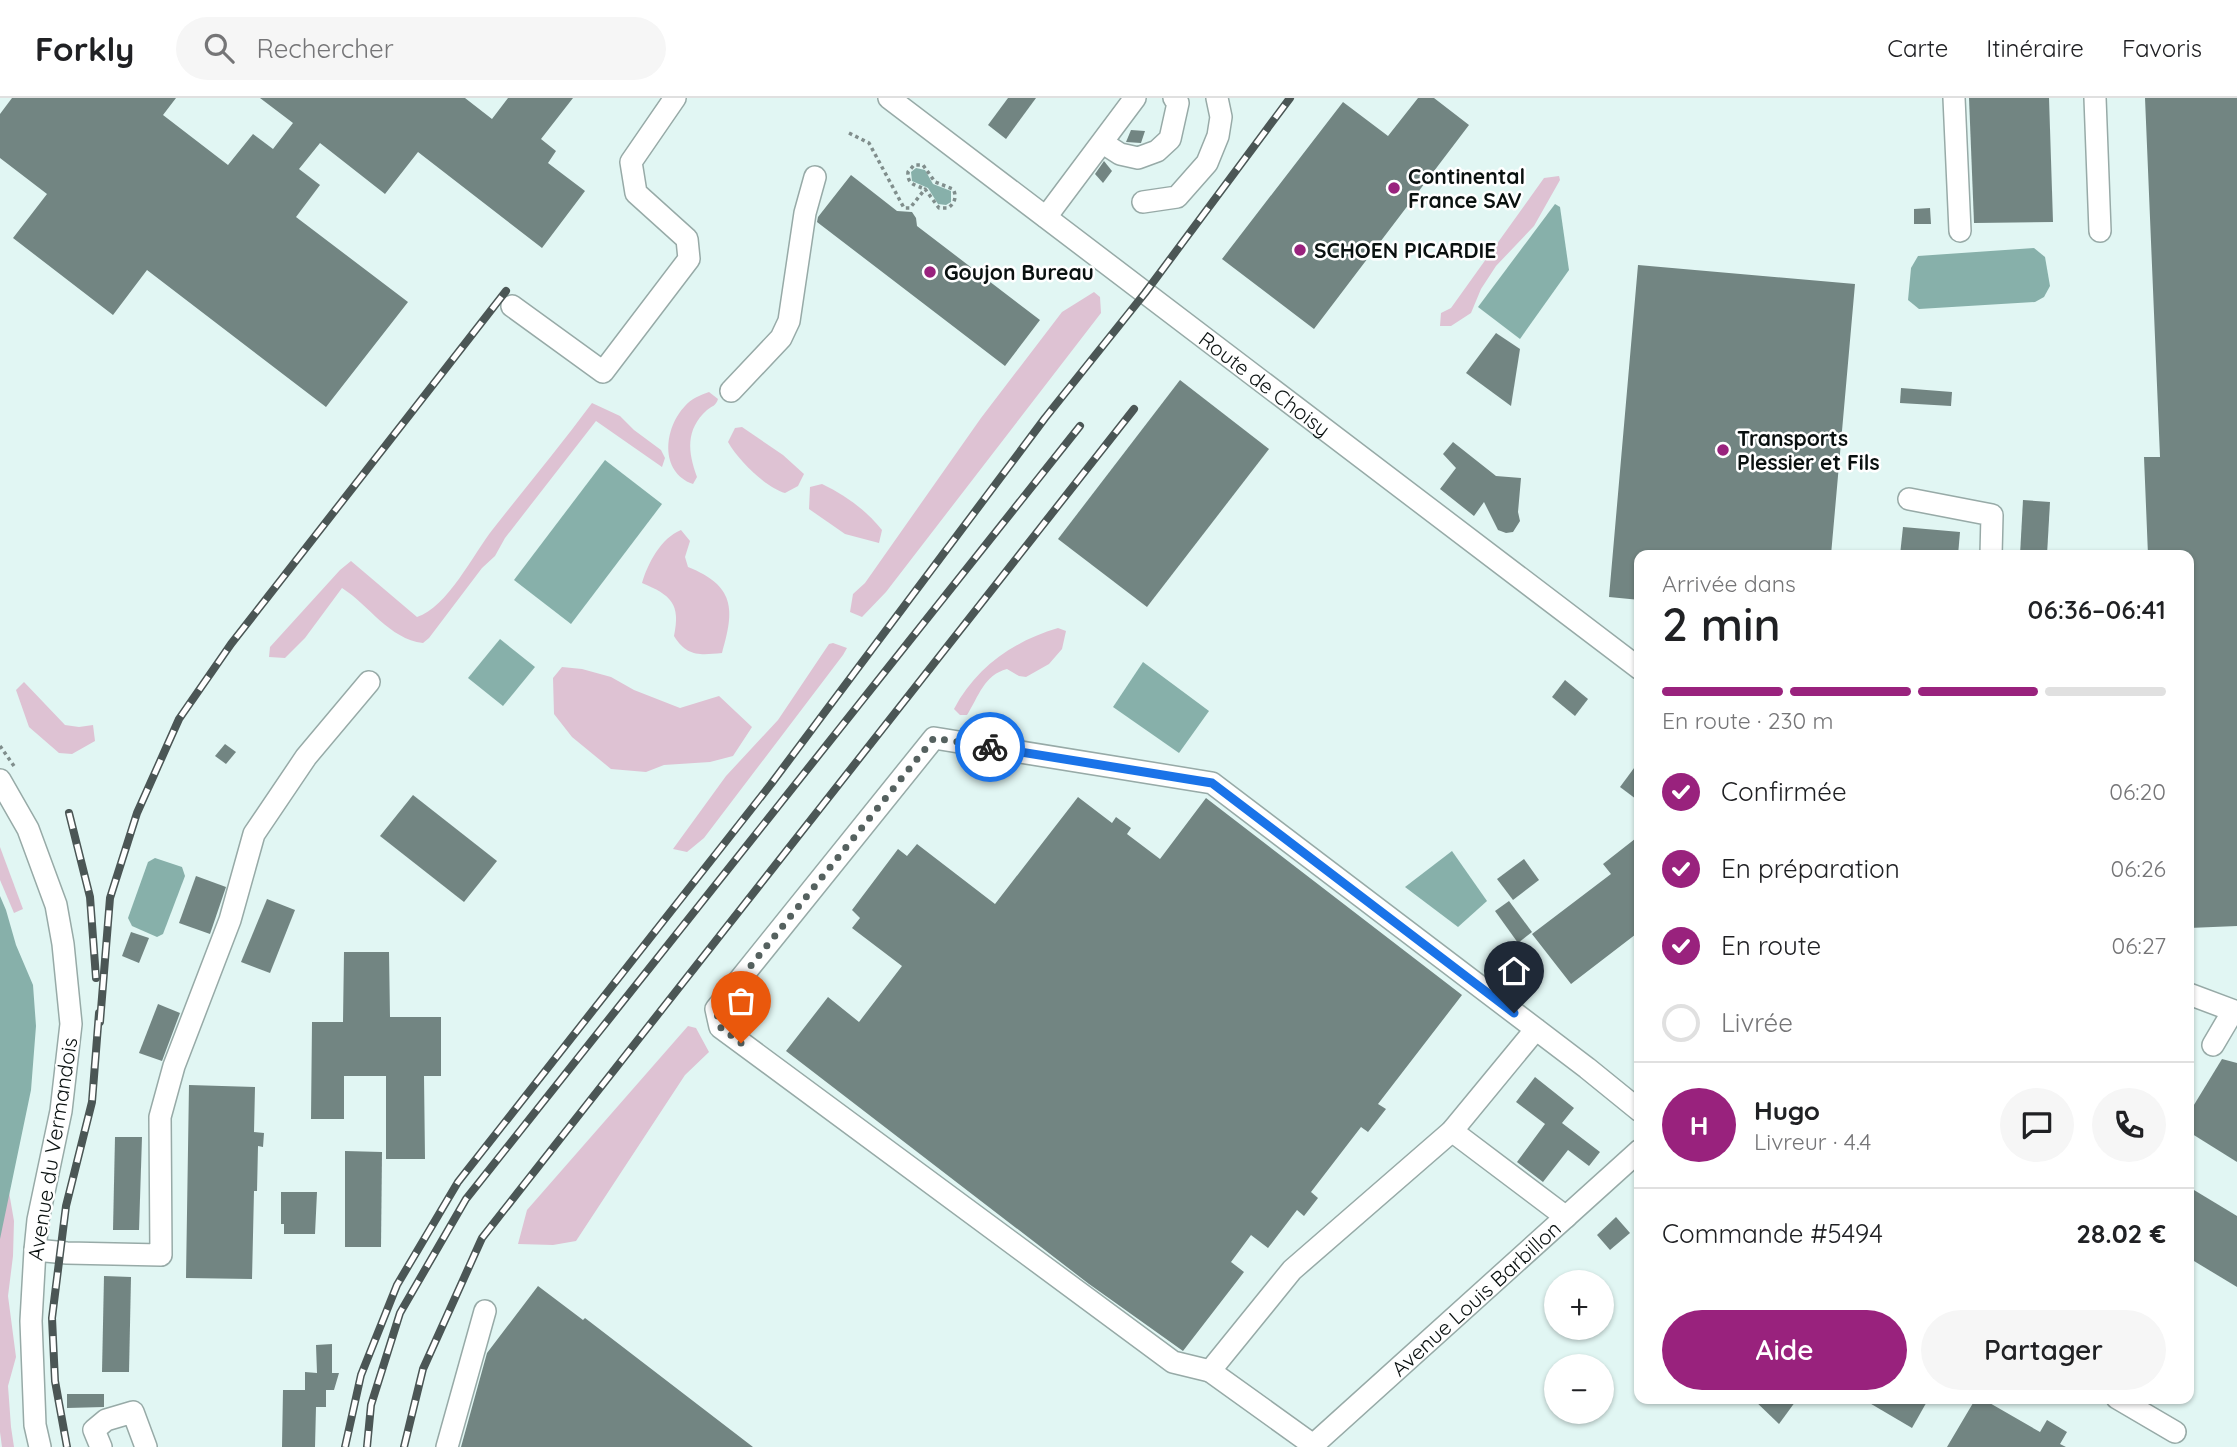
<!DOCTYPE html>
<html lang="fr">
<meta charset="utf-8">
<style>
body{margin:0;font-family:Quicksand,sans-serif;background:#f6f6f6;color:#202124;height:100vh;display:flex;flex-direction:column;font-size:26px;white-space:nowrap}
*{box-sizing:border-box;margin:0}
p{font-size:23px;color:#757577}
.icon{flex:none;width:38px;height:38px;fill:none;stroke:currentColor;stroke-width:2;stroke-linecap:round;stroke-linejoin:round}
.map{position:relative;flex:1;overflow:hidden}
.details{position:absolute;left:1634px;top:452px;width:560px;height:854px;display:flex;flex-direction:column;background:#fff;border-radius:14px;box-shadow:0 2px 5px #0004}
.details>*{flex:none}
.tools{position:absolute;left:1544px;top:1172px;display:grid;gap:14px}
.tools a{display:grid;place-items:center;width:70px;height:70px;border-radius:50%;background:#fff;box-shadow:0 2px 5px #0004;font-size:35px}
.pin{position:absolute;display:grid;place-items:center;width:60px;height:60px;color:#fff;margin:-72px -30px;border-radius:50% 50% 50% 0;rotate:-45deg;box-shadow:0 0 7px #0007}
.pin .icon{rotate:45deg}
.courier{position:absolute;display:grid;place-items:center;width:70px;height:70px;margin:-35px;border:5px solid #1a73e8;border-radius:50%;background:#fff;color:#222;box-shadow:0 2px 9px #0007}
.overview em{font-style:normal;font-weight:600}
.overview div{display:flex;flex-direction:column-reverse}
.overview{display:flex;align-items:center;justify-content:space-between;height:119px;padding:0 28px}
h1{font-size:46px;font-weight:600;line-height:52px}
.bar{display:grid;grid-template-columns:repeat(4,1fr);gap:10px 7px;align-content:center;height:84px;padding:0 28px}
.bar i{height:9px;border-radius:5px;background:#e0e0e0}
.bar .active{background:#99227d}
.bar p{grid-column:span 4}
.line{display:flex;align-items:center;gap:18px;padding:0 28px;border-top:2px solid #e0e0e0}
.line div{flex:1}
.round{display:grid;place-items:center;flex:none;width:74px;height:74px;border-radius:37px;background:#f6f6f6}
ol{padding:0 28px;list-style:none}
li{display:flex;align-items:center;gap:21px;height:77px}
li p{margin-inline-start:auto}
li .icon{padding:7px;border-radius:50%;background:#99227d;color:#fff;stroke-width:4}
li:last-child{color:#757577}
li i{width:38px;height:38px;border:4px solid #e0e0e0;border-radius:50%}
.action{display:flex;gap:14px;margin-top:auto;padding:14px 28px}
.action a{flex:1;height:80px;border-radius:42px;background:#99227d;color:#fff;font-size:28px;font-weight:600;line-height:80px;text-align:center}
.action a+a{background:#f6f6f6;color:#202124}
header{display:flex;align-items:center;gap:42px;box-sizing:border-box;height:98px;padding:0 35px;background:#fff;border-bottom:2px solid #e0e0e0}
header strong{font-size:33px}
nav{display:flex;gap:38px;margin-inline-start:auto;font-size:24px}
.search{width:490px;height:63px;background:#f6f6f6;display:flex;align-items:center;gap:18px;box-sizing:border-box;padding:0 24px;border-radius:38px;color:#757577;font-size:26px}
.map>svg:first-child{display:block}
.green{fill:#dec2d3}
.water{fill:#87b0aa}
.building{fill:#728582}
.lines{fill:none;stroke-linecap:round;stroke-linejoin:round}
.minor-casing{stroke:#97aaa7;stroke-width:24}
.path{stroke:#808e8c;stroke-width:3.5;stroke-dasharray:3.5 3.5;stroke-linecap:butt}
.minor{stroke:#fff;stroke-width:21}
.rail-casing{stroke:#4b5655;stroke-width:8}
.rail{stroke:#fff;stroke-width:5;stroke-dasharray:16;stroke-linecap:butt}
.done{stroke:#55615f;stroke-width:7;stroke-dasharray:0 12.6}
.route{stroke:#1a73e8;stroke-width:9}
.poi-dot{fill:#99227d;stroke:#fff;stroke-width:2.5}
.labels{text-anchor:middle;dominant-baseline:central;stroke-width:5;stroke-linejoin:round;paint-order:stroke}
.poi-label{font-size:21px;font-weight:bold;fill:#0a1110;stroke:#fff;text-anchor:start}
.street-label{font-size:21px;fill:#0a1110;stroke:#fff}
</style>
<header>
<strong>Forkly</strong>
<div class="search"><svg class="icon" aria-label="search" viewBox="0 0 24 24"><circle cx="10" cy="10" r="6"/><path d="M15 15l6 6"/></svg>Rechercher</div>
<nav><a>Carte</a><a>Itinéraire</a><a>Favoris</a></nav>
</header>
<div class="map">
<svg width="2237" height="1349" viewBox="0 0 2237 1349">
<rect width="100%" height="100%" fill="#e1f6f3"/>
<g class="green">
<path d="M 1559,78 L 1560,82 L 1534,128 L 1496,168 L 1481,191 L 1471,215 L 1451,228 L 1440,228 L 1441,215 L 1451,210 L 1544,80 Z"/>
<path d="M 1094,194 L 1100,199 L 1101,215 L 886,494 L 862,519 L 850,514 L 853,496 L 865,485 L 981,320 L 1062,214 Z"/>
<path d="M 709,294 L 718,301 C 716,308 712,308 707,312 C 685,332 688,354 697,379 L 693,386 C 659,374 664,330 685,308 C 691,301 700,297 709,294 Z"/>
<path d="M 592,305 L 620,318 L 634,332 L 661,352 L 665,360 L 662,369 L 596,323 L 505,440 L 495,458 L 482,470 L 429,540 L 423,545 C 389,541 369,507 342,490 L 305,540 L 285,560 L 269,559 L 270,549 L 340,472 L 351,463 L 417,519 C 447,510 474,455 493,431 C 526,389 560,348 592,305 Z"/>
<path d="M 742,329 L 783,357 L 804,376 L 798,388 L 785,395 C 765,389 738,362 728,344 L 735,330 Z"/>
<path d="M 822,386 C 845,397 865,411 882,432 L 879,445 L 845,436 L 809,411 L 810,389 Z"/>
<path d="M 681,432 L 690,443 L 685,459 L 688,469 C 735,488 735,511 722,555 C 700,557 687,559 674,538 C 681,506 671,497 642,485 C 648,465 661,440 681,432 Z"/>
<path d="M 1058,530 L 1066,533 L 1062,551 L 1049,566 L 1026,579 L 1019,578 L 1007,571 C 984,577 979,598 967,617 L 960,617 L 954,611 C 976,569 1014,543 1058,530 Z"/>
<path d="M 833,545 L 847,550 L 843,557 L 704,740 L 687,754 L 673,751 L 726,678 L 778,622 L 829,546 Z"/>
<path d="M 562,569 L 582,571 L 611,579 L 634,592 L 680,610 L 719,598 L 752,629 L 733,658 L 710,664 L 664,667 L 646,674 L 611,671 L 572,639 L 554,616 L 553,580 Z"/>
<path d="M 24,584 L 65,627 L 79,629 L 93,627 L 95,643 L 72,656 L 59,655 L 29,629 L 16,592 Z"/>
<path d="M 0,749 L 23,811 L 14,815 L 0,782 Z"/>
<path d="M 688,928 L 696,930 L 709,954 L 685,977 L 576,1143 L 553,1147 L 518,1146 L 527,1112 Z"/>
<path d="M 9,1094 L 14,1123 L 13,1158 L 8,1198 L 16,1259 L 8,1288 L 11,1329 L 14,1349 L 2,1349 L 0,1334 L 0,1106 Z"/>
</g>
<g class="water">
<path d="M 916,70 L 925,72 L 933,86 L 951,93 L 951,104 L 946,107 L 938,106 L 928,90 L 912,83 L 911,74 Z"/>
<path d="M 1555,106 L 1560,109 L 1569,172 L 1520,241 L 1478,209 Z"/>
<path d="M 2034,150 L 2045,159 L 2050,188 L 2044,199 L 2035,204 L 1919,211 L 1908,202 L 1911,170 L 1918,158 Z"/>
<path d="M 605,362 L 662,406 L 571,526 L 514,482 Z"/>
<path d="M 500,541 L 535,569 L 503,608 L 468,580 Z"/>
<path d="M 1143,564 L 1209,613 L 1179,655 L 1113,609 Z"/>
<path d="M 1452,753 L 1487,803 L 1458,829 L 1405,789 Z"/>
<path d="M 155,760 L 182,769 L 185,778 L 163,836 L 157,839 L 132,828 L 128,820 L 148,764 Z"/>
<path d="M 0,798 L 6,812 L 16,847 L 33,887 L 36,928 L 31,992 L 0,1141 Z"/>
</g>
<g class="building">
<path d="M 12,0 L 176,0 L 163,17 L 228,67 L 253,36 L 273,51 L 293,25 L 260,0 L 465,0 L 492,21 L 508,0 L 573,0 L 541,41 L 556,53 L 548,65 L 585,93 L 542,150 L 418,54 L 385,96 L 320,45 L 299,71 L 320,87 L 296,119 L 408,204 L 326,309 L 147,172 L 113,217 L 13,140 L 47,96 L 0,60 L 0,16 Z"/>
<path d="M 1008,0 L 1036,0 L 1006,41 L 988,27 Z"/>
<path d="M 1418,0 L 1434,0 L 1469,27 L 1314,231 L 1222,161 L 1343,4 L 1388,38 Z"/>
<path d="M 1969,0 L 2049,0 L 2053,124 L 1974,125 Z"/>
<path d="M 2145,0 L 2237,0 L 2237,828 L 2189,830 L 2189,457 L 2148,457 L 2144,359 L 2160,359 Z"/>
<path d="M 1131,32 L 1145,33 L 1141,45 L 1126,44 Z"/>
<path d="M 1104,63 L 1112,73 L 1103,85 L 1095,76 Z"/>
<path d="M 851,77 L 897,113 L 912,114 L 916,120 L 917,128 L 1040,222 L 1005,268 L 817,124 L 818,119 Z"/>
<path d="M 1930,110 L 1931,126 L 1914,126 L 1914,111 Z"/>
<path d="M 1638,167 L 1855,186 L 1831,457 L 1640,457 L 1640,502 L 1609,499 Z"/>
<path d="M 1496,235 L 1520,251 L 1511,308 L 1466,275 Z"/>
<path d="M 1180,282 L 1269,351 L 1147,509 L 1058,441 Z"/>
<path d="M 1901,290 L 1952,294 L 1951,308 L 1900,305 Z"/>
<path d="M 1453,344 L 1496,378 L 1521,380 L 1518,414 L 1520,423 L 1513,434 L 1506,435 L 1498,432 L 1484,404 L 1474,418 L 1440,391 L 1456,370 L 1443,356 Z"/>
<path d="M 2023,402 L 2050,404 L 2047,457 L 2020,457 Z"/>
<path d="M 1903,429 L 1960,434 L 1958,457 L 1900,457 Z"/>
<path d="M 1565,582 L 1588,601 L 1575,618 L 1552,599 Z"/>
<path d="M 225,646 L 236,654 L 226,666 L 215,658 Z"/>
<path d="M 1640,662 L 1640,704 L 1620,689 Z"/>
<path d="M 413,697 L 497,763 L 464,804 L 380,738 Z"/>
<path d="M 1078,699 L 1112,725 L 1116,719 L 1131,730 L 1127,736 L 1160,761 L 1206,700 L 1462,897 L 1378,1006 L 1386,1011 L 1368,1034 L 1361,1029 L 1311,1094 L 1318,1100 L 1304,1118 L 1297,1112 L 1268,1150 L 1251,1137 L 1231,1164 L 1244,1174 L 1183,1253 L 1089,1186 L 786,953 L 828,899 L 859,924 L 902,868 L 852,830 L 860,820 L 852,812 L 898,751 L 907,758 L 917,746 L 995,806 Z"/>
<path d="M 1640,737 L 1640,833 L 1571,886 L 1532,836 L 1611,776 L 1603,766 Z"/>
<path d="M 1524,761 L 1539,782 L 1513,802 L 1497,781 Z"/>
<path d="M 196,778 L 226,789 L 210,836 L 179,825 Z"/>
<path d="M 267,801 L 295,812 L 270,875 L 241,864 Z"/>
<path d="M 1509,803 L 1532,834 L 1518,845 L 1495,813 Z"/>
<path d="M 131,834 L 149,840 L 139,865 L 122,858 Z"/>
<path d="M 344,854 L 389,854 L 390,919 L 441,919 L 441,978 L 424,978 L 425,1061 L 386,1061 L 386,978 L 344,978 L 344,1021 L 311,1021 L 312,924 L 343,924 Z"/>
<path d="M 158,906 L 180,915 L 162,963 L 139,955 Z"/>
<path d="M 2222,961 L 2237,965 L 2237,1064 L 2189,1034 L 2189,1015 Z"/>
<path d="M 1535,979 L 1574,1010 L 1562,1025 L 1600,1054 L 1589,1068 L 1568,1052 L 1543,1084 L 1517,1064 L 1545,1026 L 1516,1004 Z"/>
<path d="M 189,987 L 255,989 L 254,1034 L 264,1035 L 263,1049 L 258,1048 L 257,1093 L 254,1093 L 252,1181 L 186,1180 Z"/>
<path d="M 115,1039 L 142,1039 L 139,1132 L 113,1132 Z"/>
<path d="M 345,1053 L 382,1054 L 381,1149 L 345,1149 Z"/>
<path d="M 2189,1089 L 2237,1118 L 2237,1189 L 2189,1160 Z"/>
<path d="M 281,1094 L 317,1094 L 315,1136 L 284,1136 L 284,1126 L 281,1126 Z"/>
<path d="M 1616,1119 L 1630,1135 L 1610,1152 L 1597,1137 Z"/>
<path d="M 104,1178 L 131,1179 L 129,1274 L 102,1274 Z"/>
<path d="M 538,1188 L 583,1222 L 585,1220 L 753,1349 L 461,1349 L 487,1255 Z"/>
<path d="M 332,1246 L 332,1275 L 339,1275 L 334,1292 L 326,1292 L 326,1309 L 316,1309 L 315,1349 L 282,1349 L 283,1292 L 305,1292 L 305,1274 L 317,1275 L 316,1247 Z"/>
<path d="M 67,1296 L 104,1296 L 104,1309 L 67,1310 Z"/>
<path d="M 1752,1300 L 1798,1300 L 1779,1326 Z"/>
<path d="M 1861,1300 L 1929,1300 L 1912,1330 Z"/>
<path d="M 1976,1300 L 1981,1300 L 2040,1334 L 2047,1322 L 2067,1334 L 2060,1346 L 2066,1349 L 1947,1349 Z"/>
</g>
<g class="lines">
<defs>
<g id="minor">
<path id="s1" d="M 889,0 L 1640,571"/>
<path d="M 1954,0 L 1960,133"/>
<path d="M 2095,0 L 2100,133"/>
<path d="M 1103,45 L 1120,56 L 1138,60 L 1157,53 L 1170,41 L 1178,5 L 1174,0"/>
<path d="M 1143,104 L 1177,99 L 1207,65 L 1218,38 L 1221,19 L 1217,0"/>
<path d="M 1046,119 L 1135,0"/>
<path d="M 512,208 L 603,274 L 689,161 L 687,141 L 636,95 L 631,64 L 675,0"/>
<path d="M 731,293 L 781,240 L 789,223 L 805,115 L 815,79"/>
<path d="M 1909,401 L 1992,417 L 1991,457"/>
<path d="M 0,682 L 28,731 L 56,807 L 63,846 L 71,926 L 61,1013 L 38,1122 L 35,1152 L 31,1223 L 35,1327 L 40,1349"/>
<path d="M 2189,896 L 2237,914"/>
<path d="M 1536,931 L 1452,1033 L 1292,1172 L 1210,1273 L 1173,1264 L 720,929 L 716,911 L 934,640 L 1212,685 L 1587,970 L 1640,1013"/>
<path d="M 2213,947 L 2233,913"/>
<path d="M 1452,1033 L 1566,1119"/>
<path d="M 35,1152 L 67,1155 L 161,1157 L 160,1019 L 174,968 L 230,822 L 254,736 L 306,659 L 369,584"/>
<path d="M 1210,1273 L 1313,1347"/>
<path d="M 2117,1300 L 2175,1334"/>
<path d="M 101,1349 L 94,1332 L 106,1322 L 133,1314 L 146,1349"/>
<path d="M 447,1349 L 485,1213"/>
<path id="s2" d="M 1311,1349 L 1640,1052"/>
</g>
</defs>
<use href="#minor" class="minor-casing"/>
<g class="path">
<path d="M 849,35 L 869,45 L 904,110 L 910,110 L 925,91 L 939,110 L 948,110 C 955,105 957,98 953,91 L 935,84 L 923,67 L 914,67 L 908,74 C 907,87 916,87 925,91"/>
<path d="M 0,648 L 14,668"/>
</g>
<use href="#minor" class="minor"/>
<defs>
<g id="rail">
<path d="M 69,715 L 90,799 L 96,880"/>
<path d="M 100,924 L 110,800 L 137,715 L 179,621 L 231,546 L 506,193"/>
<path d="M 67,1349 L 55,1283 L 52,1220 L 66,1108 L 92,1004 L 99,915"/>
<path d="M 345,1349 L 361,1277 L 397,1187 L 458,1084 L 771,686 L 1045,320 L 1145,195 L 1290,0"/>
<path d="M 367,1349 L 371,1307 L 400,1215 L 466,1101 L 1080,328"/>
<path d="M 404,1349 L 423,1271 L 482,1140 L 1134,311"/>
</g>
</defs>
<use href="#rail" class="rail-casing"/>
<use href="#rail" class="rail"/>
</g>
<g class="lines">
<path class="done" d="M 741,945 L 720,929 L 716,911 L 934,640 L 990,649"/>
<path class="route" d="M 990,649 L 1212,685 L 1514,915"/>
</g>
<g class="poi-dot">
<circle cx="1394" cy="90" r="7"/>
<circle cx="1300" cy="152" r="7"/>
<circle cx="930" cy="174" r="7"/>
<circle cx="1723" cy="352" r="7"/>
</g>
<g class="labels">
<g class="poi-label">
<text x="1408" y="78">Continental<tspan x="1408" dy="24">France SAV</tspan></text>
<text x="1314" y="152">SCHOEN PICARDIE</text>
<text x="944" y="174">Goujon Bureau</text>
<text x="1737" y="340">Transports<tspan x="1737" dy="24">Plessier et Fils</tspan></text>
</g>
<g class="street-label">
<text stroke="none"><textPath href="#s1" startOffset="472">Route de Choisy</textPath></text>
<text transform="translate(52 1051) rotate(-81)">Avenue du Vermandois</text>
<text stroke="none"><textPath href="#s2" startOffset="222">Avenue Louis Barbillon</textPath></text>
</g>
</g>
</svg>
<div class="tools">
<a>+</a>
<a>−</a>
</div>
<div class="pin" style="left:741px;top:945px;background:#ea580c"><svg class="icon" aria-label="bag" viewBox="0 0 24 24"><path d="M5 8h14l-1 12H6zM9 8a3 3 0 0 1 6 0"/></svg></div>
<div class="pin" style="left:1514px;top:915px;background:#1f2937"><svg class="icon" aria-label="home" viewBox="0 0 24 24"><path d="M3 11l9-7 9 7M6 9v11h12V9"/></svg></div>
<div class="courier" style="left:990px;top:649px"><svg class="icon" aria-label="bike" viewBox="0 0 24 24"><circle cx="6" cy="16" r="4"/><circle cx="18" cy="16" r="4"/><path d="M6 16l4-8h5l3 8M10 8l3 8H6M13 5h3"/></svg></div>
<section class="details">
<div class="overview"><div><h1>2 min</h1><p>Arrivée dans</p></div><em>06:36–06:41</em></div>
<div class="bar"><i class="active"></i><i class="active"></i><i class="active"></i><i></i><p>En route · 230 m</p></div>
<ol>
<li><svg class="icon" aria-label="check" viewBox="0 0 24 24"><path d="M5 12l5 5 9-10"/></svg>Confirmée<p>06:20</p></li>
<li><svg class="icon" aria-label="check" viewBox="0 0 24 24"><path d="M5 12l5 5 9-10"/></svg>En préparation<p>06:26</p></li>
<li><svg class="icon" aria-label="check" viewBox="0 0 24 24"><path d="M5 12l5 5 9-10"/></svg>En route<p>06:27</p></li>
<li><i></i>Livrée</li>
</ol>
<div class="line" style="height:126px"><b class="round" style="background:#99227d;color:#fff">H</b><div><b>Hugo</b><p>Livreur · 4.4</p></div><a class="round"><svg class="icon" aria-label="chat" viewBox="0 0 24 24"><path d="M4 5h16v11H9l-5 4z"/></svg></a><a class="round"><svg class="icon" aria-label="phone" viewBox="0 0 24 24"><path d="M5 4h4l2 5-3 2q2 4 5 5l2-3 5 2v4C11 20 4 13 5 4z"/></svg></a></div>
<div class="line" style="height:91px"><div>Commande #5494</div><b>28.02 €</b></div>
<div class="action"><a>Aide</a><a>Partager</a></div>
</section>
</div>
